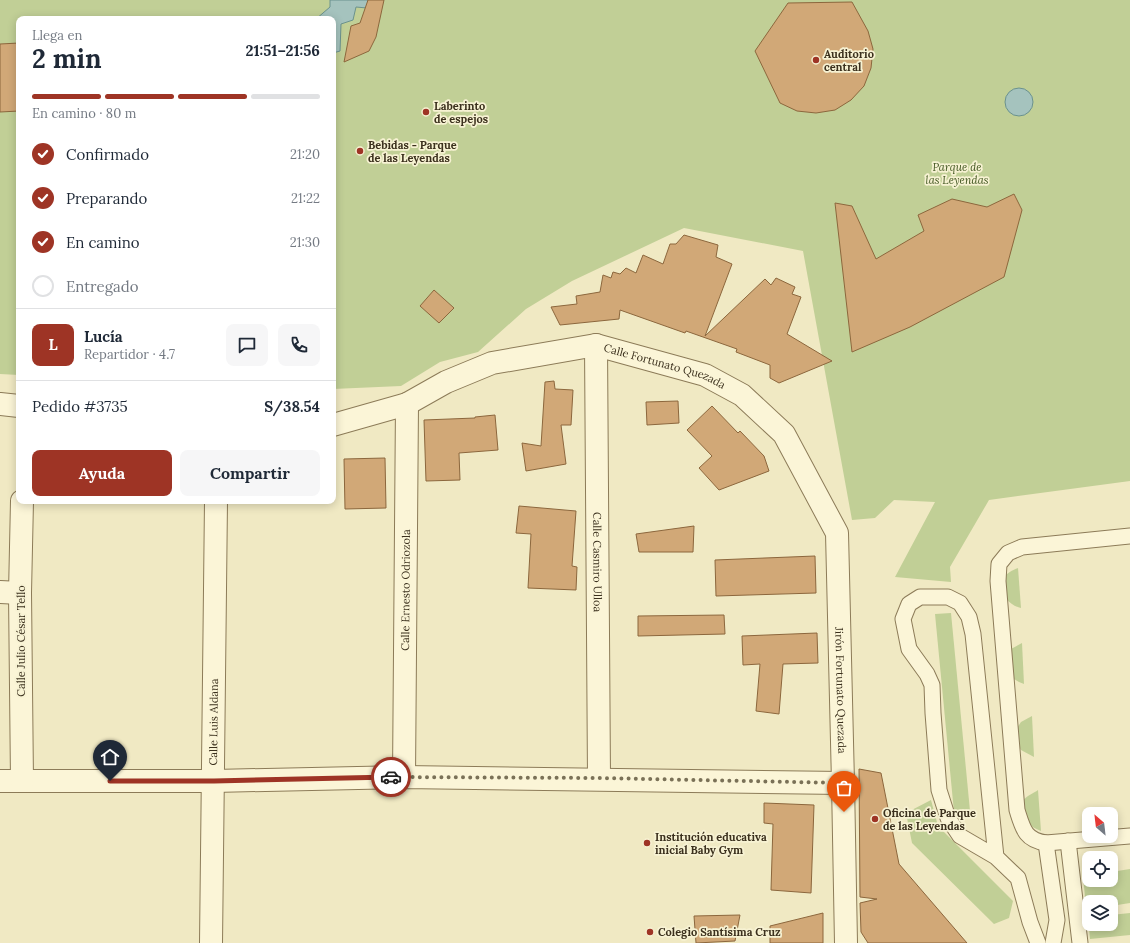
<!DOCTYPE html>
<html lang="es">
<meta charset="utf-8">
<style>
body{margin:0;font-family:Lora,serif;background:#f6f6f7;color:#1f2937;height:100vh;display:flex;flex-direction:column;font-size:15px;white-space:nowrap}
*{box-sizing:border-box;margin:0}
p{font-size:13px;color:#747a83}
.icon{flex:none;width:22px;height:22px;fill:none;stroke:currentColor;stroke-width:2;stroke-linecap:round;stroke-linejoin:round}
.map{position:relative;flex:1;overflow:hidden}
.drawer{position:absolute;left:16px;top:16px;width:320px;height:488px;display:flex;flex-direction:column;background:#fff;border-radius:8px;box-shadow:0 2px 10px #0003}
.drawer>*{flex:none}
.needle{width:26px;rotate:332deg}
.buttons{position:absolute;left:1082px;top:807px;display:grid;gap:8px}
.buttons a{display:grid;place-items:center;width:36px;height:36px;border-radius:8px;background:#fff;box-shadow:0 2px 10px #0003;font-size:20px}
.pin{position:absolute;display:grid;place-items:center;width:34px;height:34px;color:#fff;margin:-41px -17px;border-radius:50% 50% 50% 0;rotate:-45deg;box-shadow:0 0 4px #0007}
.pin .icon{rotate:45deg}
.courier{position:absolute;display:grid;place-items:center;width:40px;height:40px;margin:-20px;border:3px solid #9e3425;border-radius:50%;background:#fff;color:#222;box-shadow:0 1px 5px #0007}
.overview em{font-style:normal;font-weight:700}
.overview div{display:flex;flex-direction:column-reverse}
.overview{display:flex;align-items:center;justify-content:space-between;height:68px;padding:0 16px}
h1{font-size:26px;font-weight:700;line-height:30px}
.bar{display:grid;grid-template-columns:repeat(4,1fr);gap:6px 4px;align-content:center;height:48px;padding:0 16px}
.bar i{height:5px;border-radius:3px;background:#e0e1e3}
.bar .on{background:#9e3425}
.bar p{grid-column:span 4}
.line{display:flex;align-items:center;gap:10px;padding:0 16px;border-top:1px solid #e0e1e3}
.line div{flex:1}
.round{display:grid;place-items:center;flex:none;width:42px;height:42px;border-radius:8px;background:#f6f6f7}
ol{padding:0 16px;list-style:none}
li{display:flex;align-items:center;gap:12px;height:44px}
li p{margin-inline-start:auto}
li .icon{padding:4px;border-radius:50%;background:#9e3425;color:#fff;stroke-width:4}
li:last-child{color:#747a83}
li i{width:22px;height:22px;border:2px solid #e0e1e3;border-radius:50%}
.primary-button{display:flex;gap:8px;margin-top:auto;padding:8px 16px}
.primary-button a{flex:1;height:46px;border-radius:8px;background:#9e3425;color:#fff;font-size:16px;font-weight:700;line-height:46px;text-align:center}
.primary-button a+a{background:#f6f6f7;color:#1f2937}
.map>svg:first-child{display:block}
.green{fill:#c1cf96}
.water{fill:#a5c3be;stroke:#6b928d}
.building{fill:#d1a877;stroke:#8c673d}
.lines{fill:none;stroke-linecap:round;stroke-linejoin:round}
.lane-casing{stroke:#8c7b58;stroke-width:17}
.street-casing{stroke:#8c7b58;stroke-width:24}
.lane{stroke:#fbf5d7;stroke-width:15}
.street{stroke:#fbf5d7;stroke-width:22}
.done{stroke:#7a7157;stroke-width:4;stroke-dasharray:0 7.2}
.route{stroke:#9e3425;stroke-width:5}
.poi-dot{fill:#9e3425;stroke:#f7f2d3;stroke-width:1.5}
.labels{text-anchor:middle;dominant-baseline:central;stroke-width:3.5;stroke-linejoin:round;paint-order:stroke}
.poi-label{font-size:11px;font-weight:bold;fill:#3b301d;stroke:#f7f2d3;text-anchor:start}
.park-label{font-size:11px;font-style:italic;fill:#445823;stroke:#f7f2d3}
.street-label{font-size:11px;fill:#3b301d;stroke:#f7f2d3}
</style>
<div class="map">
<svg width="1130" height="943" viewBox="0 0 1130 943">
<rect width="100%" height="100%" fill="#f0e9c3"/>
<g class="green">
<path d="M 0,0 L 1130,0 L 1130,481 L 989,500 L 950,567 L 951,582 L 895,577 L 935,502 L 894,500 L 875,518 L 852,520 L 803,251 L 684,228 L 572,281 L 526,309 L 478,352 L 440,362 L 401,386 L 333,389 L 333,19 L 19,19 L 19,375 L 0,374 Z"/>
<path d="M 1018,568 L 1021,608 C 1008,605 998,593 1003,579 C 1006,573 1013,570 1018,568 Z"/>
<path d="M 951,613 L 970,811 L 954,812 L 935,614 Z"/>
<path d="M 1022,643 L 1024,684 L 1019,682 L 1011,677 L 1007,655 L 1011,649 Z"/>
<path d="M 1032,716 L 1034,757 L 1021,750 L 1016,741 L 1017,728 L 1021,722 Z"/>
<path d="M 1038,790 L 1041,831 C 1030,827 1023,820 1023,808 C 1023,806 1023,803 1023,801 C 1026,796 1034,793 1038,790 Z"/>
<path d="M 931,800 L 938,826 L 1013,901 L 1009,918 L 994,924 L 912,843 L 906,813 Z"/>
<path d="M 1089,867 L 1089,880 L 1111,880 L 1111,872 L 1130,869 L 1130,903 L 1111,906 L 1111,902 L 1089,902 L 1089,908 L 1086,908 L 1083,876 Z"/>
<path d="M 1130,913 L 1130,935 L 1090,939 L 1088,918 L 1089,918 L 1089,924 L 1111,924 L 1111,915 Z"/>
</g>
<g class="water">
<path d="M 330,0 L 368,0 L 367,8 L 356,7 L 353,20 L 341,24 L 340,51 L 333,53 L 333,19 L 316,19 L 330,7 Z"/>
<circle cx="1019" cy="102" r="14"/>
</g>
<g class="building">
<path d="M 368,0 L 384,0 L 376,37 L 369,51 L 344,62 L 351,26 L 360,23 Z"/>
<path d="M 852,2 L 868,31 L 873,49 L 871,68 L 864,86 L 851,100 L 835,110 L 816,113 L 797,111 L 780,103 L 755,51 L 788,3 Z"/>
<path d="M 19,43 L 19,111 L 0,112 L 0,44 Z"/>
<path d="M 1014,194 L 1022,210 L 1004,277 L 910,327 L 852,352 L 835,203 L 852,206 L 876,259 L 924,231 L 918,215 L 952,199 L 987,207 Z"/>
<path d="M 684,235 L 718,245 L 716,257 L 732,264 L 705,336 L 765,279 L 771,285 L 776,278 L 795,287 L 792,294 L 801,297 L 787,334 L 832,361 L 779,383 L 770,378 L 770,365 L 736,352 L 737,349 L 686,331 L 685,333 L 620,310 L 619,319 L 560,325 L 551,307 L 577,304 L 576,296 L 600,292 L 603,275 L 611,278 L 613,272 L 620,274 L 626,268 L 636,273 L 643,255 L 663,264 L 670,244 L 676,244 Z"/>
<path d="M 434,290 L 454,308 L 439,323 L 420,306 Z"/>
<path d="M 554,381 L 555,389 L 573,390 L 571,425 L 561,425 L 566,464 L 526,471 L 522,443 L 541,446 L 545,382 Z"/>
<path d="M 678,401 L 679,423 L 647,425 L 646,402 Z"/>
<path d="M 712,406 L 738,433 L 740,431 L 764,456 L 769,471 L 719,490 L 699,468 L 712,456 L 687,430 Z"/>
<path d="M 495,415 L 498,450 L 459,453 L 460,480 L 426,481 L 424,420 L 475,418 L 475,417 Z"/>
<path d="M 385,458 L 386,508 L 345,509 L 344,459 Z"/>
<path d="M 519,506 L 576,511 L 572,566 L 577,567 L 576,590 L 528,588 L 531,534 L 516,533 Z"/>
<path d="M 694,526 L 693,552 L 639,552 L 636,534 Z"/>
<path d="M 815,556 L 816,593 L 716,596 L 715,560 Z"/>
<path d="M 724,615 L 725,634 L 638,636 L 638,616 Z"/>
<path d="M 817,633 L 818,663 L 783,664 L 779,714 L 756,711 L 760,664 L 743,665 L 742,636 Z"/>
<path d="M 859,769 L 881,773 L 899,864 L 967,943 L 868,943 L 861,932 L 860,903 L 877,899 L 860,897 Z"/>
<path d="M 764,803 L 814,805 L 811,893 L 771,890 L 773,824 L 764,823 Z"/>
<path d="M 823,913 L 823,943 L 770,943 L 770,926 Z"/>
<path d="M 740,915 L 735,941 L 696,943 L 694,916 Z"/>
</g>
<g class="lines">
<defs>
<g id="lane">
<path d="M 1130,536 L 1022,547 L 1008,553 L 999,564 L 998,581 L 1017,810 C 1023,829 1025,840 1046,843 L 1130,836"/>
<path d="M 1068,841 L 1080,943"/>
<path d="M 1046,843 L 1057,920 L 1053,943"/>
<path d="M 996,857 L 973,634 L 969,617 L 960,603 L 948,597 L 920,597 L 909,604 L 903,619 L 909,649 L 927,674 L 932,685 L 933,713 L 939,790 L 948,818 L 960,836 L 996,857 L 1018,878 L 1030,922 L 1038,943"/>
</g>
<g id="street">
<path id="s1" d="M 596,345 L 599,778"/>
<path d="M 0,404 L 19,406"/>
<path id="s2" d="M 333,425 L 407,404 L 446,382 L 492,363 L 596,345 L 705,375 L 742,395 L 784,434 L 837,533 L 843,783 L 846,943"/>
<path d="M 0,592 L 20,593"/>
<path id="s3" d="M 404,777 L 407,404"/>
<path d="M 0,781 L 214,781 L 404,777 L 843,783"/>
<path d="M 22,781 L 20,593 L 22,501"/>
<path id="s4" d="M 211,943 L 216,501"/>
</g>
</defs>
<use href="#lane" class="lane-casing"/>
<use href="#street" class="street-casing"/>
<use href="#lane" class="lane"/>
<use href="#street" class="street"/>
</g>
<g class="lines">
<path class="done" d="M 391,777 L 598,778 L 844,783 L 844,812"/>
<path class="route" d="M 110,781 L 214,781 L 391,777"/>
</g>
<g class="poi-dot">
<circle cx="816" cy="60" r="4"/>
<circle cx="426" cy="112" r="4"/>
<circle cx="360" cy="151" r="4"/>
<circle cx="875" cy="819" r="4"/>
<circle cx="647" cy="843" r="4"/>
<circle cx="650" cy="932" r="4"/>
</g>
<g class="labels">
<g class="poi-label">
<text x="824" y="54">Auditorio<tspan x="824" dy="13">central</tspan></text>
<text x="434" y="106">Laberinto<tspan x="434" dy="13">de espejos</tspan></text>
<text x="368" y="145">Bebidas - Parque<tspan x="368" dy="13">de las Leyendas</tspan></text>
<text x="883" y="813">Oficina de Parque<tspan x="883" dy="13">de las Leyendas</tspan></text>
<text x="655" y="837">Institución educativa<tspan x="655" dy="13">inicial Baby Gym</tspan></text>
<text x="658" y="932">Colegio Santísima Cruz</text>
</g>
<g class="park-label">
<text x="957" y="167">Parque de<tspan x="957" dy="13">las Leyendas</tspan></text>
</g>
<g class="street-label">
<text stroke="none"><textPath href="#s2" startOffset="349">Calle Fortunato Quezada</textPath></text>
<text stroke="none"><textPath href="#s1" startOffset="217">Calle Casmiro Ulloa</textPath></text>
<text stroke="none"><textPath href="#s3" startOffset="187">Calle Ernesto Odriozola</textPath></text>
<text transform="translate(21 641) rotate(-90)">Calle Julio César Tello</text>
<text stroke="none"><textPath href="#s2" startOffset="759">Jirón Fortunato Quezada</textPath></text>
<text stroke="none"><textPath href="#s4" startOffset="221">Calle Luis Aldana</textPath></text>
</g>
</g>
</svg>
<div class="buttons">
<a><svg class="needle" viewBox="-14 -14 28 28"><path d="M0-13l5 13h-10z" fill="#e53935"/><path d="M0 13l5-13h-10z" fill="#747a83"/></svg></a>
<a><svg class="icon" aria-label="locate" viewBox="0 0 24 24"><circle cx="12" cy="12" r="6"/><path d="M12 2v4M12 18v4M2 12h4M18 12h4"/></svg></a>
<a><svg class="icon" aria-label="layers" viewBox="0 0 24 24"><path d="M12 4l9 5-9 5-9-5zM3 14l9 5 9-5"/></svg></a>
</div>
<div class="pin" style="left:844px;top:812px;background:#ea580c"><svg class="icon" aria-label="bag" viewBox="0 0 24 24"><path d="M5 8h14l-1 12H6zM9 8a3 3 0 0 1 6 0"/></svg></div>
<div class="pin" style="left:110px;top:781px;background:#1f2937"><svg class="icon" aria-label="home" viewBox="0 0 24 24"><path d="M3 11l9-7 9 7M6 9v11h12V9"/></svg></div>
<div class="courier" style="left:391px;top:777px"><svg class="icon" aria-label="car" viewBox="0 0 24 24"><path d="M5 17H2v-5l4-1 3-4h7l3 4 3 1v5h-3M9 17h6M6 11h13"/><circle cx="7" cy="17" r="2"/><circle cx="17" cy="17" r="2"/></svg></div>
<section class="drawer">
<div class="overview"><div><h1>2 min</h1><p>Llega en</p></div><em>21:51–21:56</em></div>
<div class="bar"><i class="on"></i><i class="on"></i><i class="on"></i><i></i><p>En camino · 80 m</p></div>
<ol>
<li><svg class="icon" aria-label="check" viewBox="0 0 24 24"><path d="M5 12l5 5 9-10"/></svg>Confirmado<p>21:20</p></li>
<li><svg class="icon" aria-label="check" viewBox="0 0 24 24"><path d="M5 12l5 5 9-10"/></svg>Preparando<p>21:22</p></li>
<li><svg class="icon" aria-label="check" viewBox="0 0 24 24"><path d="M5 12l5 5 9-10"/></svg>En camino<p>21:30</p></li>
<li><i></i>Entregado</li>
</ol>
<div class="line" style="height:72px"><b class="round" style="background:#9e3425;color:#fff">L</b><div><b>Lucía</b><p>Repartidor · 4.7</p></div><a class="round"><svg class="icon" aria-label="chat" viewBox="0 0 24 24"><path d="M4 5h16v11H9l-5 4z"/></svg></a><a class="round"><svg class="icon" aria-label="phone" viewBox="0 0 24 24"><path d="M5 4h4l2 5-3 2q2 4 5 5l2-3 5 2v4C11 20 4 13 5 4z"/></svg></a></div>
<div class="line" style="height:52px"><div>Pedido #3735</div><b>S/38.54</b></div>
<div class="primary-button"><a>Ayuda</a><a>Compartir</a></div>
</section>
</div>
